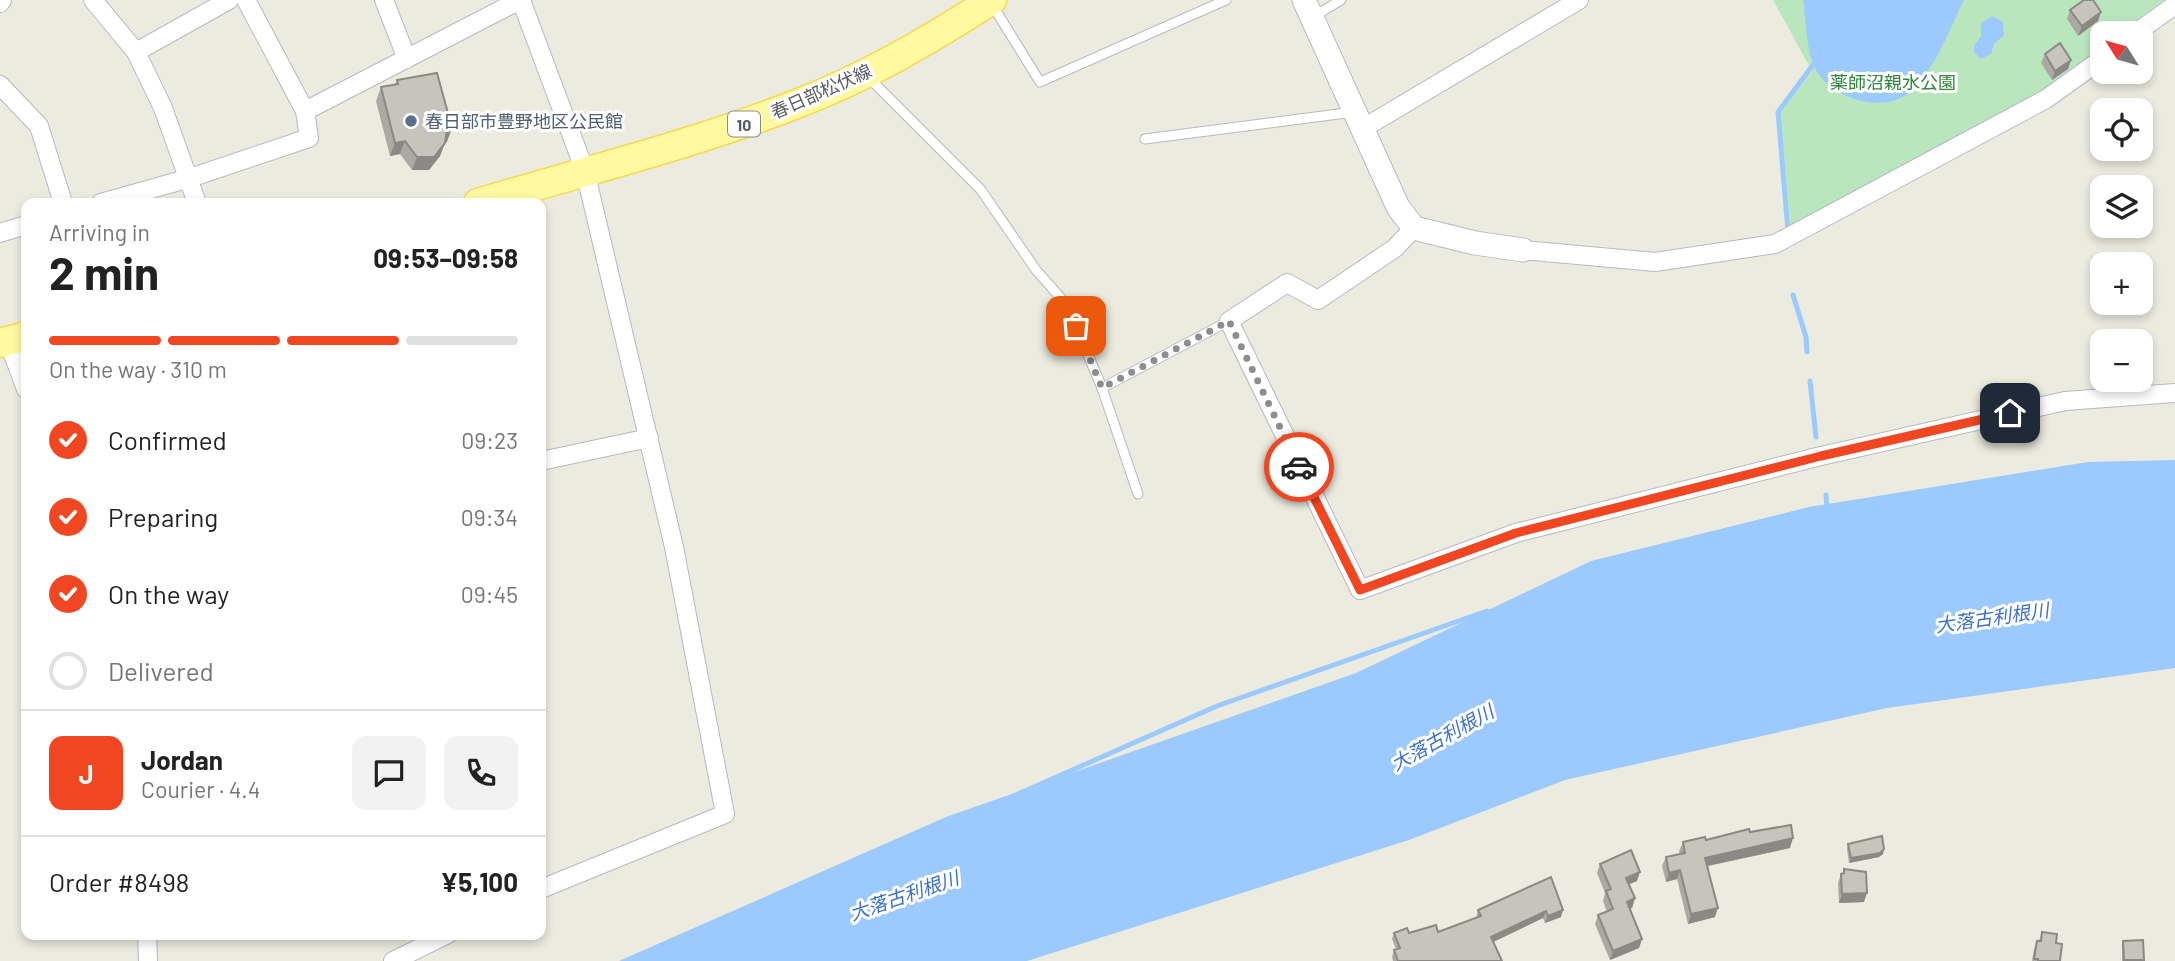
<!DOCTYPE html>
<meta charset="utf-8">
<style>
body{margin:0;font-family:Barlow,"Noto Sans JP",sans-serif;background:#f2f2f2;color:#222;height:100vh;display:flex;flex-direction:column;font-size:26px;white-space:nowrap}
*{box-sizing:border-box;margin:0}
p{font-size:23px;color:#767676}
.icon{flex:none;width:38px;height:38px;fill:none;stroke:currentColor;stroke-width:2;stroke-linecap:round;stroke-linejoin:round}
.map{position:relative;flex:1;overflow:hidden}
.drawer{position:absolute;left:21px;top:198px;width:525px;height:742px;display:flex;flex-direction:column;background:#fff;border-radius:14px;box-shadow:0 4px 10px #0003}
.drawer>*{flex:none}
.needle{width:46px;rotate:307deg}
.tools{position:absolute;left:2090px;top:21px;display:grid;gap:14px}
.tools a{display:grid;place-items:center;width:63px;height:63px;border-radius:14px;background:#fff;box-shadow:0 4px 10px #0003;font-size:35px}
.pin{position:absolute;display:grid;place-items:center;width:60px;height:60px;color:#fff;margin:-30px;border-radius:14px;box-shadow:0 4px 10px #0006}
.courier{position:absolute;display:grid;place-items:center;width:70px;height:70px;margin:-35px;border:5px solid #f04621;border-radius:50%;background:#fff;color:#222;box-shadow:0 2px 9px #0007}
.head em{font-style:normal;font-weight:700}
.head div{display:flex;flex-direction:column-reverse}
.head{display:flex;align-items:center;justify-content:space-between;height:119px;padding:0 28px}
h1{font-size:46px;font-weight:700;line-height:52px}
.bar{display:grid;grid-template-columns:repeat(4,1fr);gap:10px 7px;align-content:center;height:84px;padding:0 28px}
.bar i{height:9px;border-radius:5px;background:#e0e0e0}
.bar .on{background:#f04621}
.bar p{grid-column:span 4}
.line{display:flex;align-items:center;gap:18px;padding:0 28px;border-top:2px solid #e0e0e0}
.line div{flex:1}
.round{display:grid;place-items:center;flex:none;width:74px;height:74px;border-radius:14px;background:#f2f2f2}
ol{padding:0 28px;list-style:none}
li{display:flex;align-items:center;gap:21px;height:77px}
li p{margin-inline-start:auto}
li .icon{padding:7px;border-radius:50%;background:#f04621;color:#fff;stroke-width:4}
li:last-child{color:#767676}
li i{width:38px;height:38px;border:4px solid #e0e0e0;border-radius:50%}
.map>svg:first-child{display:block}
.green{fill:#bae6be}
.water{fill:#9ccaff}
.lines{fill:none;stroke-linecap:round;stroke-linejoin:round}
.stream{stroke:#9ccaff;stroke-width:5}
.service-casing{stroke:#b7b9bf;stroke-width:11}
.minor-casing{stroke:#b7b9bf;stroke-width:20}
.tertiary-casing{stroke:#b7b9bf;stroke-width:25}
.primary-casing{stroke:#f7d94d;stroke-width:31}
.service{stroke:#fff;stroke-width:9}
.minor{stroke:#fff;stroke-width:18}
.tertiary{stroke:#fff;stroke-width:23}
.primary{stroke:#fff9a1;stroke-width:28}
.wall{fill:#aba9a2}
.shaded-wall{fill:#8b8984}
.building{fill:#c7c4bc;stroke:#8b8984;stroke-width:2}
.done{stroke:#8c8d8d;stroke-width:7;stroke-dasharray:0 12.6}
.route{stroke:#f04621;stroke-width:9}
.service-dot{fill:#5c6f8a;stroke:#fff;stroke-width:2.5}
.labels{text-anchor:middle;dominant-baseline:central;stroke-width:6;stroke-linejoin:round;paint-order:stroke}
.shield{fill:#fff;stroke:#8a8c90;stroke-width:2}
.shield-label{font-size:16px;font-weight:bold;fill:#585b61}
.park-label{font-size:18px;fill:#31873e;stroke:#fff}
.street-label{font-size:18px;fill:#585b61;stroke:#fff}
.service-label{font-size:18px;fill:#4e5e75;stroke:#fff;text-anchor:start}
.water-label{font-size:19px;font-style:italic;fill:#3b71c7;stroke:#fff}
</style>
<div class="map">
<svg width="2175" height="961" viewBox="0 0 2175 961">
<rect width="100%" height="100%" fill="#ecebdf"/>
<path class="green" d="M 1773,0 L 2164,0 L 2120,33 L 2102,33 L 2102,47 L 2044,92 L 1791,233 L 1780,113 L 1812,71 Z"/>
<g class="water">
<path d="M 1803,0 L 1964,0 C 1949,30 1937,65 1914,89 C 1886,117 1827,99 1813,64 C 1806,46 1806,20 1803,0 Z"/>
<path d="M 1992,16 L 2003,22 L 2004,35 L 1994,44 L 1991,54 L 1981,59 L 1974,52 L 1974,46 L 1981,36 L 1981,23 Z"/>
<path d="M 2175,460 L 2175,668 L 1887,708 L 1565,780 L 1409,840 L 1027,961 L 619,961 L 946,817 L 1356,673 L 1591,561 L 1809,507 L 2088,462 Z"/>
</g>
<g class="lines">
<g class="stream">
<path d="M 1788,231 L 1778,112 L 1813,65"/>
<path d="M 1793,295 L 1806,337 L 1807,352"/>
<path d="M 1810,381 L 1816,437"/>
<path d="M 1826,495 L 1827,510"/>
<path d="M 1018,794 L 1217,706 L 1487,611"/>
</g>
<defs>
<g id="service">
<path d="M 991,3 L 1040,82 L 1226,0"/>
<path d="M 1313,17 L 1341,0"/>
<path d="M 868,77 L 981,190 L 1036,270 L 1067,305 L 1102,388 L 1229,321"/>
<path d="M 1145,139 L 1354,112"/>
<path d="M 1102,388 L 1138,494"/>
</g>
<g id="minor">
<path d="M 93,0 L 136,52 L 163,108 L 197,203"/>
<path d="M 384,0 L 407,59"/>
<path d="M 521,0 L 585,171 L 674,547 L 725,814 L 541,889"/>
<path d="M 0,3 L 2,0"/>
<path d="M 2136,33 L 2175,5"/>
<path d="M 136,52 L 229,0"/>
<path d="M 0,85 L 39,126 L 63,203"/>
<path d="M 305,111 L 520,0"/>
<path d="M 1362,129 L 1579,0"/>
<path d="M 101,203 L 190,178 L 309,138 L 305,111 L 246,0"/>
<path d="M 1414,228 L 1395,248 L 1318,300 L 1287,283 L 1229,321 L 1360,590 L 1516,533 L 1821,456 L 2065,401 L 2175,393"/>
<path d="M 0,233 L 26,225"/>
<path d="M 1523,250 L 1655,262 L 1775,244 L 2046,99 L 2102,59"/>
<path d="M 8,341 L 26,389"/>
<path d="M 541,461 L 649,438"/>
<path d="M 147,934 L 148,961"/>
<path d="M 393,961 L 448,934"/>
</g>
<path id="tertiary" d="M 1304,0 L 1398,207 L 1414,228 L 1475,243 L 1523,250"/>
<g id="primary">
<path d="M 478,203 C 585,171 695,144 799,103 C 867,77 931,39 992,0"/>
<path d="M 0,343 L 26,336"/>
</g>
</defs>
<use href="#service" class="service-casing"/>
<use href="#minor" class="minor-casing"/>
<use href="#tertiary" class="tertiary-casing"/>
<use href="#primary" class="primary-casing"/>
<use href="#service" class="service"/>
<use href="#minor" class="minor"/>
<use href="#tertiary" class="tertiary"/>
<use href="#primary" class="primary"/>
</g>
<g class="wall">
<path d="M 2070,10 L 2098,21 L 2078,36 L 2067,19 Z"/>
<path d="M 2045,54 L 2071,60 L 2068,69 L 2052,80 L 2041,63 Z"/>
<path d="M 397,80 L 447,142 L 445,142 L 440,156 L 429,170 L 412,170 L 400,154 L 390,156 L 376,101 L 381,87 L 395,84 Z"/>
<path d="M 1750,832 L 1790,848 L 1708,866 L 1715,917 L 1688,924 L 1677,879 L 1666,882 L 1662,866 L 1666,857 L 1680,854 L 1679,851 L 1683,842 L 1706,840 Z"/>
<path d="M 1848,844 L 1883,854 L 1879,857 L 1849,863 L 1847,849 Z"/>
<path d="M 1600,864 L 1637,881 L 1629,884 L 1635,898 L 1632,908 L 1629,909 L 1642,939 L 1639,948 L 1610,960 L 1595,924 L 1598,915 L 1607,912 L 1603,901 L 1605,893 L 1597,873 Z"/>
<path d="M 1844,869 L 1864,902 L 1839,903 L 1838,883 L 1841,874 L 1843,873 Z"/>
<path d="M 1551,877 L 1561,917 L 1545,923 L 1543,918 L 1493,942 L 1502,961 L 1393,961 L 1392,957 L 1394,950 L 1396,949 L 1392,939 L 1394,933 L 1438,932 L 1476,918 L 1478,910 Z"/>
<path d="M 2042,932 L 2056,943 L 2060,961 L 2032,961 L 2034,949 L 2037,941 L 2039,941 Z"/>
<path d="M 2123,941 L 2143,961 L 2122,961 L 2122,945 Z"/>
</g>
<g class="shaded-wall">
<path d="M 2101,12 L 2098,21 L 2078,36 L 2082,26 Z"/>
<path d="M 2071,60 L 2068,69 L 2052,80 L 2055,71 Z"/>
<path d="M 452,128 L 447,142 L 442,143 L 447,129 Z"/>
<path d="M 405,141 L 400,154 L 390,156 L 395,143 Z"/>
<path d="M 445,143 L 440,156 L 429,170 L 412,170 L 417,157 Z"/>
<path d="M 1793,838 L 1790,848 L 1702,867 L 1705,858 Z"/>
<path d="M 1884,849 L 1883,854 L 1879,857 L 1849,863 L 1851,858 Z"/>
<path d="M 1680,870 L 1677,879 L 1666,882 L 1669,873 Z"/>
<path d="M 1640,872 L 1637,881 L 1623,887 L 1626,878 Z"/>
<path d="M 1867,893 L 1864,902 L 1839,903 L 1842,894 Z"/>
<path d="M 1635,898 L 1632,908 L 1623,911 L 1627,902 Z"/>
<path d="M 1718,908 L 1715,917 L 1688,924 L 1691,914 Z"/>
<path d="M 1563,910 L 1561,917 L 1545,923 L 1548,916 Z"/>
<path d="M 1546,911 L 1543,918 L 1489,944 L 1491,937 Z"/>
<path d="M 1642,939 L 1639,948 L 1610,960 L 1613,951 Z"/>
</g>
<g class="building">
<path d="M 2084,0 L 2093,0 L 2101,12 L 2082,26 L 2070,10 Z"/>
<path d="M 2060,43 L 2071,60 L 2055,71 L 2045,54 Z"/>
<path d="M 437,73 L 452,128 L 447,129 L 445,143 L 434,157 L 417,157 L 405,141 L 395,143 L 381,87 L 398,84 L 397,80 Z"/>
<path d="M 1791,825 L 1793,838 L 1705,858 L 1718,908 L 1691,914 L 1680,870 L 1669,873 L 1666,857 L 1685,853 L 1683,842 L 1705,837 L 1706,840 L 1749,829 L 1750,832 Z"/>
<path d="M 1882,836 L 1884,849 L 1880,853 L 1851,858 L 1848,844 Z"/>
<path d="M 1631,850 L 1640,872 L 1626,878 L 1635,898 L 1627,902 L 1642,939 L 1613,951 L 1598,915 L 1613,909 L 1606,891 L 1611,889 L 1600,864 Z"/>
<path d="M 1844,869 L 1866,872 L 1867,893 L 1842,894 L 1841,874 L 1844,873 Z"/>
<path d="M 1551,877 L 1563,910 L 1548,916 L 1546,911 L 1491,937 L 1502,961 L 1398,961 L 1394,950 L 1400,948 L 1394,933 L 1407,928 L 1409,933 L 1436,925 L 1438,932 L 1481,916 L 1478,910 Z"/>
<path d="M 2042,932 L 2057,934 L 2056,943 L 2062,944 L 2060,961 L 2038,961 L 2038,959 L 2034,959 L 2037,941 L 2041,941 Z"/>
<path d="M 2143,940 L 2144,960 L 2124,960 L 2123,941 Z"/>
</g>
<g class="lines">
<path class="done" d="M 1076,326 L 1102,388 L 1229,321 L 1299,467"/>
<path class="route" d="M 1299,467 L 1360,590 L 1516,533 L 1821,456 L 2010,413"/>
</g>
<circle class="service-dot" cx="411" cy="121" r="7"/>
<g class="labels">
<rect class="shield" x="728" y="111.5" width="32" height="25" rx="5"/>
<g class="shield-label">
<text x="744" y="124">10</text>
</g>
<g class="park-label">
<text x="1893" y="82">薬師沼親水公園</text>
</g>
<g class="street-label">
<text transform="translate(821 91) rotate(-24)">春日部松伏線</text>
</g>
<g class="service-label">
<text x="425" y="121">春日部市豊野地区公民館</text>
</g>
<g class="water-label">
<text transform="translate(1992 617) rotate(-8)">大落古利根川</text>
<text transform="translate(1442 737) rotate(-29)">大落古利根川</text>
<text transform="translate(904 895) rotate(-19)">大落古利根川</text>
</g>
</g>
</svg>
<div class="tools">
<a><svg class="needle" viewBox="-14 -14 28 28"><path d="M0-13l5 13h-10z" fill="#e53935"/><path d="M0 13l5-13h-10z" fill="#767676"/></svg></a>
<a><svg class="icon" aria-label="locate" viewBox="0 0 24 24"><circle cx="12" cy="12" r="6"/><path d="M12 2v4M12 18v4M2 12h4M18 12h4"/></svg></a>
<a><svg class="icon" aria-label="layers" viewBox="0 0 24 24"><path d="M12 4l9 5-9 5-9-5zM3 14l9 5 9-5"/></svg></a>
<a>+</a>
<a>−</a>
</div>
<div class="pin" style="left:1076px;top:326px;background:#ea580c"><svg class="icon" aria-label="bag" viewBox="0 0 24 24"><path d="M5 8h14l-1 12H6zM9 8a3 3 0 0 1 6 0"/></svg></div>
<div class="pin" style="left:2010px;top:413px;background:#1f2937"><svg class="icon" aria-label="home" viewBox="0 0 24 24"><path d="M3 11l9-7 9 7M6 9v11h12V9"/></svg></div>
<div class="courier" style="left:1299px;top:467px"><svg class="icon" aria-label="car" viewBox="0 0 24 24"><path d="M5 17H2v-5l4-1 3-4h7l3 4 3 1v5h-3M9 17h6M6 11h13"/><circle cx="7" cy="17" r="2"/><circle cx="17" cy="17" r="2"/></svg></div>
<section class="drawer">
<div class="head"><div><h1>2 min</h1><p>Arriving in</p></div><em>09:53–09:58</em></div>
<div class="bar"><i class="on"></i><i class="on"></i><i class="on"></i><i></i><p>On the way · 310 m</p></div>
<ol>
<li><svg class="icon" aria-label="check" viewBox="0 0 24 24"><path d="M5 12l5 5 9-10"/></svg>Confirmed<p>09:23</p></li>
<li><svg class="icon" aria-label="check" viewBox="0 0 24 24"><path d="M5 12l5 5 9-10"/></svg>Preparing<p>09:34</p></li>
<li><svg class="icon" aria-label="check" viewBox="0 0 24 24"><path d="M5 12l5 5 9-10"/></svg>On the way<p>09:45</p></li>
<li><i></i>Delivered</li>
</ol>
<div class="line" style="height:126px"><b class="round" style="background:#f04621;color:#fff">J</b><div><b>Jordan</b><p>Courier · 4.4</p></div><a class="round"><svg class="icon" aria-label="chat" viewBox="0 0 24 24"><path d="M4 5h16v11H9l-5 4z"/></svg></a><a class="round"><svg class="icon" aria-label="phone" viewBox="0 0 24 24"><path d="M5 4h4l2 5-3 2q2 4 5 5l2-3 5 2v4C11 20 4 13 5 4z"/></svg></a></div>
<div class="line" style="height:91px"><div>Order #8498</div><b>¥5,100</b></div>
</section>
</div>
